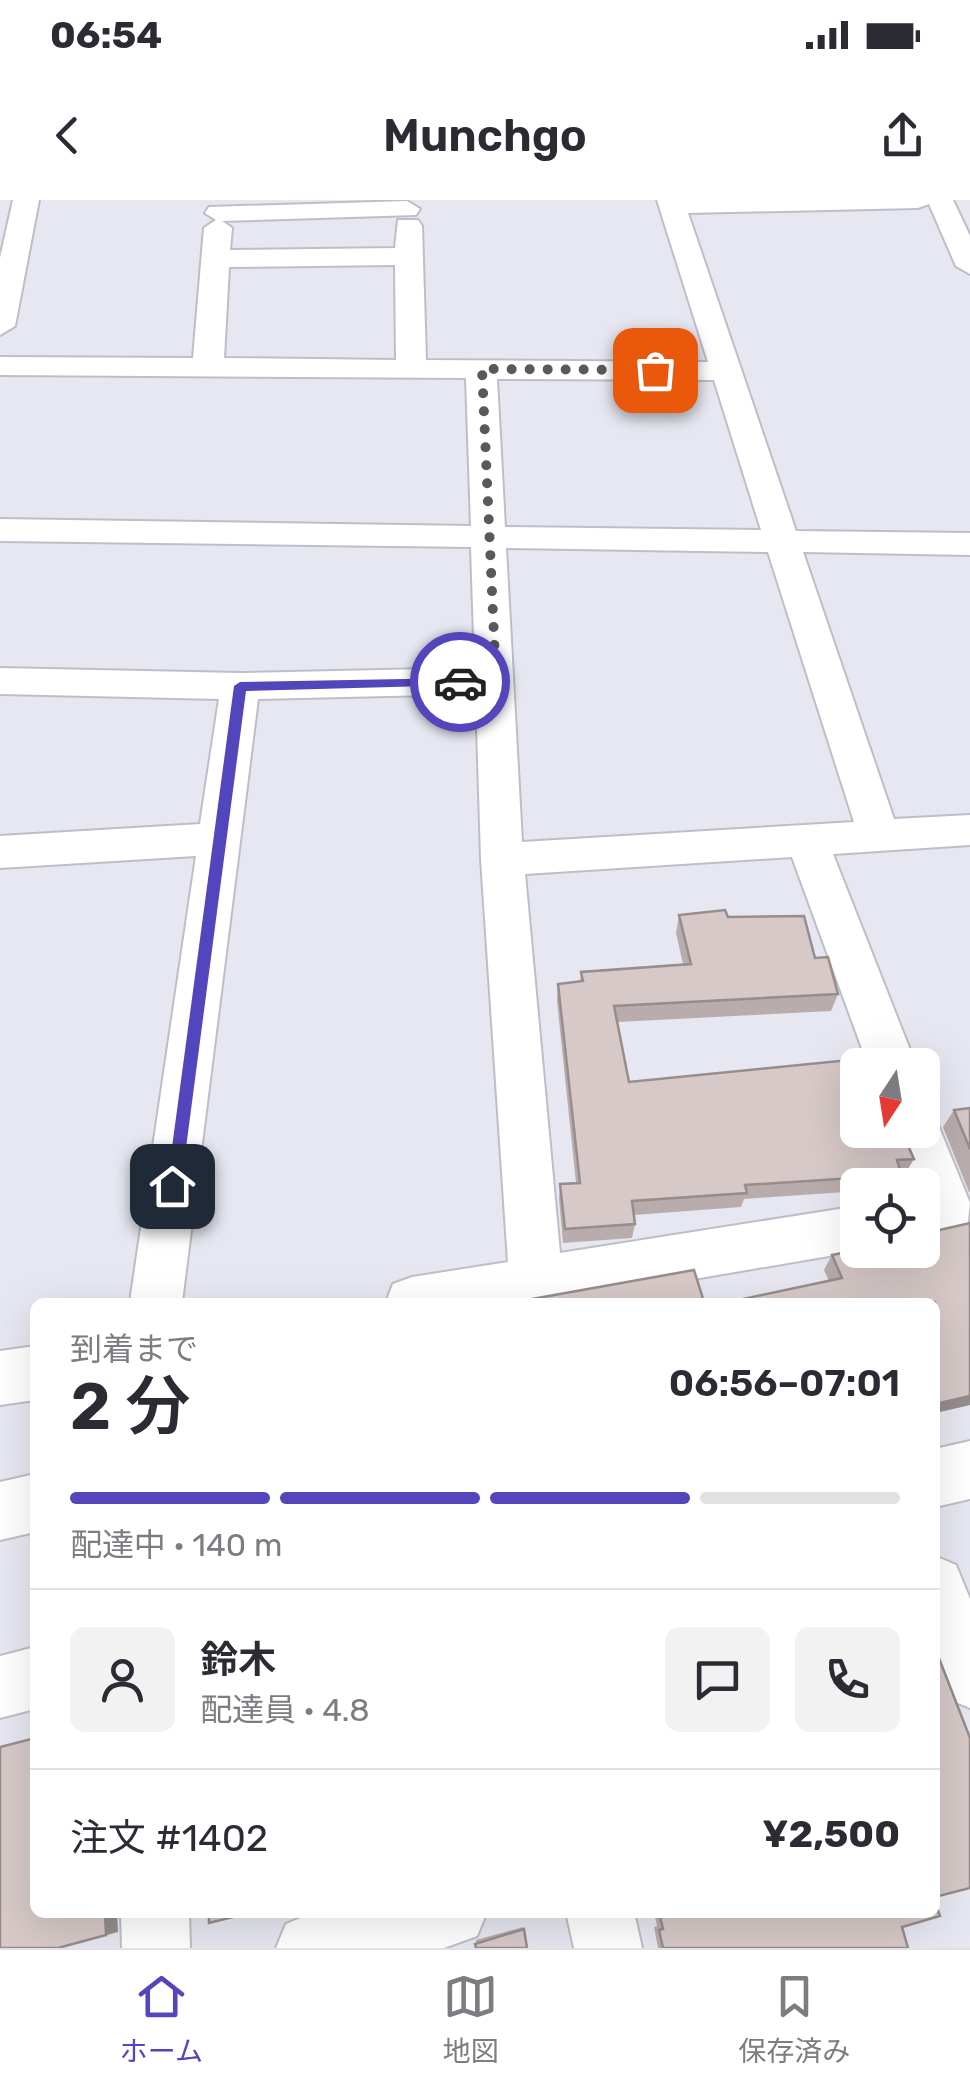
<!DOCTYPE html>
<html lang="ja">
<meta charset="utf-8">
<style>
body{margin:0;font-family:Rubik,"Noto Sans JP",sans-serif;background:#f2f2f3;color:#2b2b33;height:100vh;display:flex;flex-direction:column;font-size:38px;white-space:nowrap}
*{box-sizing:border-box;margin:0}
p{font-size:32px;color:#7c7c81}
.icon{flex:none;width:55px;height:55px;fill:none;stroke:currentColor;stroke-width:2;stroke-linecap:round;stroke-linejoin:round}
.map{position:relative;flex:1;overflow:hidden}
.side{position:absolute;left:30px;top:1098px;width:910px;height:620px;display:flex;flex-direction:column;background:#fff;border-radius:15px;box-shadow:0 10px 40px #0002}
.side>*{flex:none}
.needle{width:65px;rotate:192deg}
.fabs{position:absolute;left:840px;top:848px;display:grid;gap:20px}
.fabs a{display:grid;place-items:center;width:100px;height:100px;border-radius:15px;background:#fff;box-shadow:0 10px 40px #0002;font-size:50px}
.pin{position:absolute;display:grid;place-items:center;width:85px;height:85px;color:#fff;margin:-42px;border-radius:20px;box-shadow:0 5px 15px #0006}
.courier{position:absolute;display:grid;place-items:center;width:100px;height:100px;margin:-50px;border:8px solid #5345bc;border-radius:50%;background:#fff;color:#222;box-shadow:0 2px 12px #0007}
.summary em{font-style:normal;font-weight:600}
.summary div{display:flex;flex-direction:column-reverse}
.summary{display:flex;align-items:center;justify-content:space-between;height:170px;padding:0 40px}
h1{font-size:65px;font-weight:600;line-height:75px}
.bar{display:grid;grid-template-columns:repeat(4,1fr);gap:15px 10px;align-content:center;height:120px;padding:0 40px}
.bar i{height:12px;border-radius:8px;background:#e1e1e2}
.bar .selected{background:#5345bc}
.bar p{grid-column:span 4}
.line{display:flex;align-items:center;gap:25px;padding:0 40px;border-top:2px solid #e1e1e2}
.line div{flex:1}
.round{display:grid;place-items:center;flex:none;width:105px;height:105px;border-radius:15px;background:#f2f2f3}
.status{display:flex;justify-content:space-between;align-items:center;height:70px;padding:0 50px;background:#fff;direction:ltr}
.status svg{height:28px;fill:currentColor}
header{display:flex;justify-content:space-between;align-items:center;height:130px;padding:0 40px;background:#fff;font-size:45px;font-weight:600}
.tabs{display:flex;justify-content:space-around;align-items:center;height:140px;border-top:2px solid #e1e1e2;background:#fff;font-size:28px;color:#7c7c81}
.tabs a{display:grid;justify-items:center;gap:5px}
.tabs .selected{color:#5345bc}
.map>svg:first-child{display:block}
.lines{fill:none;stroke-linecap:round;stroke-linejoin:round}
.minor-casing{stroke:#bebec8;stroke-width:4}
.minor{fill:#fff;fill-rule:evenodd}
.wall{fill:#b8adac}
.shaded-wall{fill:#968d8c}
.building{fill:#d6c9c8;stroke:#968d8c;stroke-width:2.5}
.route{fill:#5345bc}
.done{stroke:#58585d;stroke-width:10;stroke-dasharray:0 18}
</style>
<div class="status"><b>06:54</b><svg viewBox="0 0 49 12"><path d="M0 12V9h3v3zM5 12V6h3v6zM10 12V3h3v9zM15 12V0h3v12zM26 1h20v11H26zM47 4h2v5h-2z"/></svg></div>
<header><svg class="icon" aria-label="back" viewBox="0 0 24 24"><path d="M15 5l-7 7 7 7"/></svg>Munchgo<svg class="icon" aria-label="share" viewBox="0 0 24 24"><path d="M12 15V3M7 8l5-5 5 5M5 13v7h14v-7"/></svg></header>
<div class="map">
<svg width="970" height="1748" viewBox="0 0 970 1748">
<rect width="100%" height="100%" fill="#e7e7f1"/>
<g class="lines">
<defs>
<g id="minor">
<path d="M 13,0 L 39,0 L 15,126 L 0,135 L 0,58 Z"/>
<path d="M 657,0 L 953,0 L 970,36 L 970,74 L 956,66 L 929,4 L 918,8 L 688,13 L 796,331 L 970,333 L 970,355 L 803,352 L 894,619 L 970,615 L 970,645 L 833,654 L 916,865 L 868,865 L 792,657 L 525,674 L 560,1053 L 858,1006 L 858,1050 L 864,1050 L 559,1102 L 386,1102 L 393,1084 L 412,1077 L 508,1062 L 481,659 L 476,494 L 258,499 L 182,1102 L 130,1102 L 196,656 L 0,668 L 0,636 L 200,624 L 219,499 L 0,494 L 0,468 L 240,473 L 475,468 L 471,347 L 0,341 L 0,319 L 471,326 L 466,178 L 0,175 L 0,157 L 193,158 L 204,28 L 216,20 L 205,13 L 209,7 L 407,1 L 420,9 L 416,15 L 222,21 L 232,28 L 230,50 L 395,48 L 398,20 L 418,20 L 422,26 L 426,160 L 708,162 ZM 395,65 L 396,160 L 224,158 L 229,67 ZM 497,179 L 714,180 L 761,330 L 505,327 ZM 506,348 L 768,352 L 854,622 L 522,642 Z"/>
<path d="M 922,911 L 934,915 L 970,1003 L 967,1030 L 949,1037 L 931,1030 L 922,1011 L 922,985 L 913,985 L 893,930 L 922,930 Z"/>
<path d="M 35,1146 L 35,1200 L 0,1205 L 0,1151 Z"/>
<path d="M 970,1241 L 970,1299 L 935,1307 L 935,1249 Z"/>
<path d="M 35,1274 L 35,1332 L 0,1340 L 0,1282 Z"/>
<path d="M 935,1356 L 956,1365 L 970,1399 L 970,1508 L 948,1499 L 935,1466 Z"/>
<path d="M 35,1447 L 35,1509 L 0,1518 L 0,1456 Z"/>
<path d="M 121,1712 L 189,1712 L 190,1748 L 122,1748 Z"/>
<path d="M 315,1712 L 487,1712 L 477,1736 L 444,1748 L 276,1748 L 286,1724 Z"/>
<path d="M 566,1712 L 634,1712 L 642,1748 L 574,1748 Z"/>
</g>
</defs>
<use href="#minor" class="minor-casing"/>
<use href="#minor" class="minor"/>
</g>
<g class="wall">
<path d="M 679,715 L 728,717 L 815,758 L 838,794 L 831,811 L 618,822 L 629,882 L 858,865 L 914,959 L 905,974 L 901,975 L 903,980 L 899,985 L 858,985 L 858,996 L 846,996 L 845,992 L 744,999 L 741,1007 L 634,1015 L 635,1024 L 632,1038 L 563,1043 L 559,999 L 560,984 L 576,983 L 557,801 L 558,784 L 580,782 L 581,772 L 683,764 L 676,733 Z"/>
<path d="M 970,908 L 970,992 L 969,992 L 943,927 L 954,910 Z"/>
<path d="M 970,1023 L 970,1205 L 935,1213 L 935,1102 L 829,1081 L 824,1070 L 832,1055 Z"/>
<path d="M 654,1712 L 935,1712 L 902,1727 L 908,1748 L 658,1748 L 654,1727 L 657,1726 Z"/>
<path d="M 523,1727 L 524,1729 L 476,1748 L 476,1740 Z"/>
</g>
<g class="shaded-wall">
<path d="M 970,1196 L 970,1205 L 935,1213 L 935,1204 Z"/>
<path d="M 105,1712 L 117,1712 L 118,1732 L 58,1748 Z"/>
</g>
<g class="building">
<path d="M 725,710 L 728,717 L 804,716 L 815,758 L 828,757 L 838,794 L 614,806 L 629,882 L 879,857 L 881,865 L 858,865 L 858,930 L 901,930 L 914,959 L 897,960 L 903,980 L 854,982 L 853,978 L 745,985 L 747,993 L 632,1001 L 635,1024 L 565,1029 L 560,984 L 580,983 L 558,784 L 583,781 L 581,772 L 691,764 L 679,715 Z"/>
<path d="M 970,908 L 970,949 L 954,910 Z"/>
<path d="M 970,1023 L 970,1196 L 935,1204 L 935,1102 L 729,1102 L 842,1078 L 832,1055 L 858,1050 L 922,1050 L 922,1034 Z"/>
<path d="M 694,1070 L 704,1102 L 533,1102 L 532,1099 Z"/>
<path d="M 935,1448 L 970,1538 L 970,1688 L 935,1697 Z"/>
<path d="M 35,1538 L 35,1712 L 105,1712 L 106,1735 L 58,1748 L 0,1748 L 0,1547 Z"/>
<path d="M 935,1702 L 940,1716 L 902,1727 L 908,1748 L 663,1748 L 659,1730 L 663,1729 L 659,1712 L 935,1712 Z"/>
<path d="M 209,1712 L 253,1712 L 209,1723 Z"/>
<path d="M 524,1729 L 527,1748 L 476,1748 L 475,1744 Z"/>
</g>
<path class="route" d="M 460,478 L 465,485 L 246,491 L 181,986 L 172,994 L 166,992 L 234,486 L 240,482 Z"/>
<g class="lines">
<path class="done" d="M 460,482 L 496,481 L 482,169 L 655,170"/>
</g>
</svg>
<div class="fabs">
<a><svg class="needle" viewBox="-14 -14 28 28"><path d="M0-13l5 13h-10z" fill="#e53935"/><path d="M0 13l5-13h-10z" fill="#7c7c81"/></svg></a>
<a><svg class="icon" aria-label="locate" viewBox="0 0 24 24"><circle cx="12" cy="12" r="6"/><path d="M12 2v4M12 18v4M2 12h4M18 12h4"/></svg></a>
</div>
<div class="pin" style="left:655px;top:170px;background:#ea580c"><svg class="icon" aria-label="bag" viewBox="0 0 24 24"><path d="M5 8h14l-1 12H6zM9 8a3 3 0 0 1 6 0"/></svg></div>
<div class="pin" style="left:172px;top:986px;background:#1f2937"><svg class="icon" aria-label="home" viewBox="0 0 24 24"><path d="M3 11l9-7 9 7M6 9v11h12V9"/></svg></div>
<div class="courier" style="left:460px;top:482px"><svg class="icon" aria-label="car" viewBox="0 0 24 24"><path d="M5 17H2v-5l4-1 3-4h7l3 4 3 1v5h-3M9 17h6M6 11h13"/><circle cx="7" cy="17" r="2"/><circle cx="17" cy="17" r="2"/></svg></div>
<section class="side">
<div class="summary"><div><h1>2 分</h1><p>到着まで</p></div><em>06:56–07:01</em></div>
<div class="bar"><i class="selected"></i><i class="selected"></i><i class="selected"></i><i></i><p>配達中 · 140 m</p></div>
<div class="line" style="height:180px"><a class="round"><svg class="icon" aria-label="person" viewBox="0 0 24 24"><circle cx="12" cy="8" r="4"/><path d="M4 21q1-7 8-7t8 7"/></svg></a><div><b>鈴木</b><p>配達員 · 4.8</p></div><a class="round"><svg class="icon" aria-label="chat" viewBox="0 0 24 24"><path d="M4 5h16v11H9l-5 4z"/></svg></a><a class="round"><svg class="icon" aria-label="phone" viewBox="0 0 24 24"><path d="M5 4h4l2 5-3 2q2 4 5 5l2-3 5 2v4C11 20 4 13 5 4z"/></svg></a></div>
<div class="line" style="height:130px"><div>注文 #1402</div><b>¥2,500</b></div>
</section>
</div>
<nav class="tabs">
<a class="selected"><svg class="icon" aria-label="home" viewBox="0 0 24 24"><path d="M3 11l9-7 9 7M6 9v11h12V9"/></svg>ホーム</a>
<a><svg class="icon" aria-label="map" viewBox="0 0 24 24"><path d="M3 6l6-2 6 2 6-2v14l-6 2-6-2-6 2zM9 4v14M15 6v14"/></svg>地図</a>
<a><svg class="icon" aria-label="saved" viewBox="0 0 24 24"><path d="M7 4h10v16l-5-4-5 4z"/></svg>保存済み</a>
</nav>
